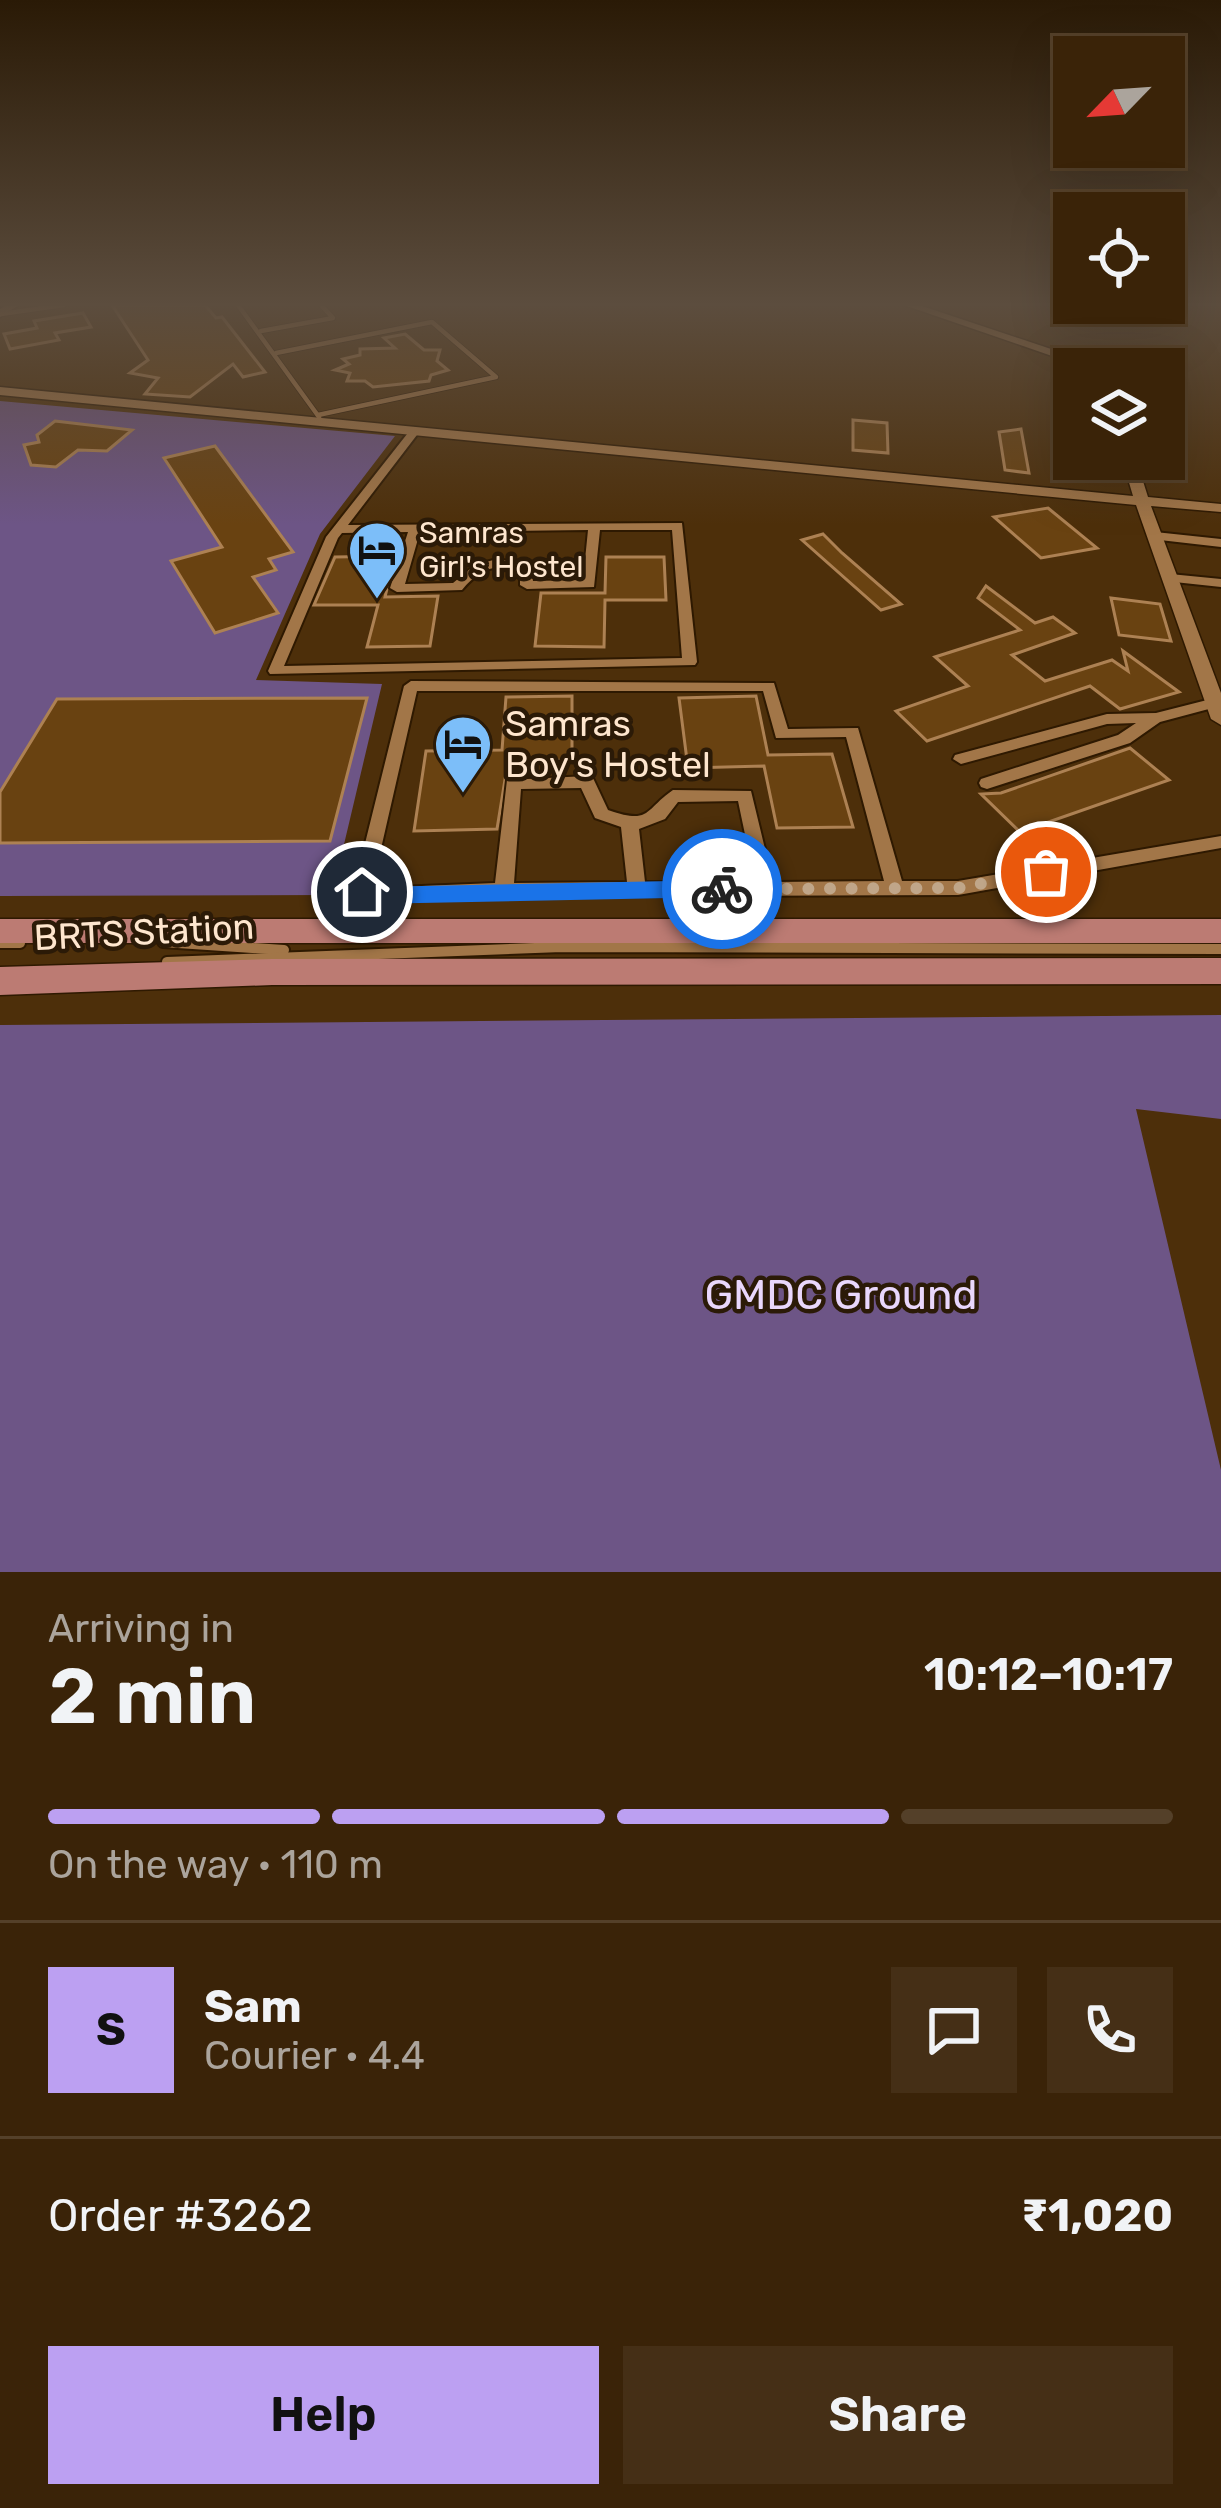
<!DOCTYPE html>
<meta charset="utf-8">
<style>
body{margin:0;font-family:Rubik,sans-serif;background:#452f16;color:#f1f3f6;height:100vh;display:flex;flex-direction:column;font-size:45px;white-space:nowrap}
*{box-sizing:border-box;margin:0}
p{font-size:39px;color:#aba49c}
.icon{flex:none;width:66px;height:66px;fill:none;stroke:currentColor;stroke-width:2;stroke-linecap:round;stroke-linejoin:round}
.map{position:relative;height:1572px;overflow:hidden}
.panel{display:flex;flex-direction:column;background:#3a2308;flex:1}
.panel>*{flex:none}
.needle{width:78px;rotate:245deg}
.tools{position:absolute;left:1053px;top:36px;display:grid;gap:24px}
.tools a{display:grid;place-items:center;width:132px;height:132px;border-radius:0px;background:#3a2308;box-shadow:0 12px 48px #0002,0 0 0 3px #544029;font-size:60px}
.pin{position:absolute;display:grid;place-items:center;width:102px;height:102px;color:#fff;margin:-51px;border:6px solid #fff;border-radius:50%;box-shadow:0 3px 12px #0007}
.courier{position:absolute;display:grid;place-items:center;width:120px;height:120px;margin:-60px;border:9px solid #1a73e8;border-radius:50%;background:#fff;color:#222;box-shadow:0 3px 15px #0007}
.head em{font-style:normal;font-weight:600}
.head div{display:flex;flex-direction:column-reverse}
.head{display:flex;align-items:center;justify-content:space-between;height:204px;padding:0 48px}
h1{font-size:78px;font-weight:600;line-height:90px}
.bar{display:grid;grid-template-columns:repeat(4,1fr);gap:18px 12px;align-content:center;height:144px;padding:0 48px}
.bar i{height:15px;border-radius:9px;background:#544029}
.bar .current{background:#bca0f2}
.bar p{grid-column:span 4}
.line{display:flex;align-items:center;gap:30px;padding:0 48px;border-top:3px solid #544029}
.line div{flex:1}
.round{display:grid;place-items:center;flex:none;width:126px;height:126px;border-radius:0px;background:#452f16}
.button{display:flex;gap:24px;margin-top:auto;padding:24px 48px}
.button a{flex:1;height:138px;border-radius:0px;background:#bca0f2;color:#111;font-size:48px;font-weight:600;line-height:138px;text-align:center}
.button a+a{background:#452f16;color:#f1f3f6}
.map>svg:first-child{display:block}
.green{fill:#6d5586}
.building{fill:#694211;stroke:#ad8153;stroke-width:3}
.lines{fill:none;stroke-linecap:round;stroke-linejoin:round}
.service-far1-casing{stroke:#2e1901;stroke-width:6}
.service-casing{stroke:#2e1901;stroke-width:14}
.minor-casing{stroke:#2e1901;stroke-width:4}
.tertiary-casing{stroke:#2e1901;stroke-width:3}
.primary-casing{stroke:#2e1901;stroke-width:3}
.service-far1{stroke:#a27648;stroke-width:4.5}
.service{stroke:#a27648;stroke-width:10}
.minor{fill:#a27648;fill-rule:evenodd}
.tertiary{fill:#a27648;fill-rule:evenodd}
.primary{fill:#bc7b73;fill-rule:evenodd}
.route{fill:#1a73e8}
.done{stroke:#c0a689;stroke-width:12;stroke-dasharray:0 21.6}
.labels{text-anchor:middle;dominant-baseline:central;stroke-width:9;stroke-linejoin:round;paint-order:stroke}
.far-poi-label{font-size:30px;fill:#fee6ce;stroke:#2b1a07;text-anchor:start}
.poi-label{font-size:36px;fill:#fee6ce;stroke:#2b1a07;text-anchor:start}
.street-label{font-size:36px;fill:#fee6ce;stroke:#2b1a07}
.near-park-label{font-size:42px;fill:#e9d7fc;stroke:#2b1a07}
</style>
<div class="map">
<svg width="1221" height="1572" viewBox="0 0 1221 1572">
<rect width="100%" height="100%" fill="#4d2f0a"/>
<g class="green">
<path d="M 0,401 L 395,436 L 320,534 L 256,680 L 382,684 L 332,895 L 0,896 Z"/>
<path d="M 1221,1015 L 1221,1119 L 1136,1109 L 1221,1470 L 1221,1572 L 0,1572 L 0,1025 Z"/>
</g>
<g class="building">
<path d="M 112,305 L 205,305 L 216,318 L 222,317 L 265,372 L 243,377 L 233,364 L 190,397 L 145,394 L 158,378 L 130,373 L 148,360 Z"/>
<path d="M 83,313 L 91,327 L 55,333 L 59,340 L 10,349 L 4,334 L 37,328 L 34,321 Z"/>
<path d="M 405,334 L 424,350 L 440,350 L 437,361 L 448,370 L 431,375 L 429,381 L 373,387 L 365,381 L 347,381 L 350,373 L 335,370 L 349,364 L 343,359 L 360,355 L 360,349 L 395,348 L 384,338 Z"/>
<path d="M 853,420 L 887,423 L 888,453 L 853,450 Z"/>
<path d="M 55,421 L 132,430 L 107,451 L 78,450 L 56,467 L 31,465 L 24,445 L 39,442 L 37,435 Z"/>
<path d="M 1021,429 L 1029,473 L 1005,470 L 999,432 Z"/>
<path d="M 215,446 L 293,552 L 269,559 L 276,570 L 253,577 L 278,613 L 215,633 L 171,561 L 222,547 L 164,458 Z"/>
<path d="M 1048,508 L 1097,548 L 1041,558 L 994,517 Z"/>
<path d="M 823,534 L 842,553 L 901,604 L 881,610 L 802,540 Z"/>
<path d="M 395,556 L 385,597 L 438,596 L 430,646 L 367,647 L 378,605 L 314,605 L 335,557 Z"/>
<path d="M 606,557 L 664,557 L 666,600 L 605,600 L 604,647 L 535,646 L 541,593 L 605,593 Z"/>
<path d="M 986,586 L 1035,623 L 1053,617 L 1075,633 L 1012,655 L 1045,681 L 1112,660 L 1128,671 L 1123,651 L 1179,692 L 1120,709 L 1090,686 L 927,741 L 896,711 L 968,686 L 935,657 L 1020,630 L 978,598 Z"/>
<path d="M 1111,598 L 1160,604 L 1171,641 L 1119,635 Z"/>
<path d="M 572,696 L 572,760 L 508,761 L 497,829 L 414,831 L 426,751 L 502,750 L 506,697 Z"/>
<path d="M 756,696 L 768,755 L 832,754 L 853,827 L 777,828 L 764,766 L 688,768 L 679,698 Z"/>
<path d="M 367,698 L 330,841 L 0,843 L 0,792 L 57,699 Z"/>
<path d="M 1130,748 L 1169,780 L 1020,832 L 981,794 L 1001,793 Z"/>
</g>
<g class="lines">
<defs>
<g id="service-far1">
<path d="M 238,305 L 319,417"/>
<path d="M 1,314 L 64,305"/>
<path d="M 261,331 L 333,318 L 321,305"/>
<path d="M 276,353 L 432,322 L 496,377 L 318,415"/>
</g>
<g id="service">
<path d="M 163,942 L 284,950"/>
<path d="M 0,943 L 20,943"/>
<path d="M 167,962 L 562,947 L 1221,949"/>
</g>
<g id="minor">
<path d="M 415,428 L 420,431 L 348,525 L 682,523 L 697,662 L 695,665 L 270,674 L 268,671 L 326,537 L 411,429 ZM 588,530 L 583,580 L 533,581 L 531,568 L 521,563 L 497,559 L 475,565 L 453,583 L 405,584 L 420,532 ZM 600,530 L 672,530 L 682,658 L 284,666 L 338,538 L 342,533 L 408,532 L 390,588 L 397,592 L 462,590 C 478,571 496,560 520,573 L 520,585 L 527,589 L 594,587 Z"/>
<path d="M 1155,532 L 1221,539 L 1221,547 L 1151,539 L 1149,536 Z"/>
<path d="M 1170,574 L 1221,579 L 1221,587 L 1165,581 L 1165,575 Z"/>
<path d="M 411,681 L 774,683 L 788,729 L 858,728 L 902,881 L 958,881 L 1221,836 L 1221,848 L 958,895 L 504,897 L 368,902 L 356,897 L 353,892 L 404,686 ZM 417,691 L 763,691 L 776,738 L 846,737 L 884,881 L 773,882 L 751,791 L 673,790 C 644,810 651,825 608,810 L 593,778 L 587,776 L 507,780 L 495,883 L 372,888 ZM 581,788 L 595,818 L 621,827 L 627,882 L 514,883 L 521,789 ZM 738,801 L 755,882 L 645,882 L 639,829 L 665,819 L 678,802 Z"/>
<path d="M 1215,698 L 1221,701 L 1220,706 L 1160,722 L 1130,743 L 987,789 L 981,787 L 979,783 L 981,779 L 1118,735 L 1136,723 L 1107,724 L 961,764 L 953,759 L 955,755 L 1107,714 L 1156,713 Z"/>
</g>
<g id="tertiary">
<path d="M 7,305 L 19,305 L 0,317 L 0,309 Z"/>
<path d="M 904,305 L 919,305 L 1060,352 L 1086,369 L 1074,370 L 1052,356 Z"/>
<path d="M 0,387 L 1133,496 L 1122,459 L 1136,459 L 1148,497 L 1221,504 L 1221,512 L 1151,506 L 1221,693 L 1221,725 L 1211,719 L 1136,505 L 0,395 Z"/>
</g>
<g id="primary">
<rect x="0" y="919" width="1221" height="24"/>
<path d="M 1221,958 L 1221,984 L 272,985 L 0,995 L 0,967 L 272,959 Z"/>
</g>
</defs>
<use href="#service-far1" class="service-far1-casing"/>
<use href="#service" class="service-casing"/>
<use href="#minor" class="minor-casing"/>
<use href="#tertiary" class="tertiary-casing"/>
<use href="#primary" class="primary-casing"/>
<use href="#service-far1" class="service-far1"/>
<use href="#service" class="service"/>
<use href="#minor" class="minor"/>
<use href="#tertiary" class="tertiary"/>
<use href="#primary" class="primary"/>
</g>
<linearGradient id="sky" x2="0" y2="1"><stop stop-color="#2a1a06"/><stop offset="0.58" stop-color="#5c4d3e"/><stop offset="1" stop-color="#5c4d3e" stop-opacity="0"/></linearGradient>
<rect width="1221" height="525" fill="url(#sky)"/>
<path class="route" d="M 722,880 L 733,889 L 722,897 L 368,904 L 351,892 L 362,883 L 372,887 Z"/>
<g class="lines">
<path class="done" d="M 722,889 L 958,888 L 1046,872"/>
</g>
<defs>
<symbol id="hotel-pin" viewBox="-11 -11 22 30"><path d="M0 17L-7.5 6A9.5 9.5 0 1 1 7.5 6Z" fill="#7cbef9" stroke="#2b1a07"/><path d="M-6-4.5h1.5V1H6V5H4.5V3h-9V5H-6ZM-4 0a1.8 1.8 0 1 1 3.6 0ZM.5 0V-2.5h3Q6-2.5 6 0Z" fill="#111"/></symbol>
</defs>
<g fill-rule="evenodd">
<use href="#hotel-pin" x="344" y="517" width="66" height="90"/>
<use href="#hotel-pin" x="430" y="711" width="66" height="90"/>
</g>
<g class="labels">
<g class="far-poi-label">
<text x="419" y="533">Samras<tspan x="419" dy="34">Girl's Hostel</tspan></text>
</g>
<g class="poi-label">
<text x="505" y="723">Samras<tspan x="505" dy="41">Boy's Hostel</tspan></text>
</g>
<g class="street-label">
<text transform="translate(144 932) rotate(-3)">BRTS Station</text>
</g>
<g class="near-park-label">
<text x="841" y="1295">GMDC Ground</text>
</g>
</g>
</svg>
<div class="tools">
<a><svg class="needle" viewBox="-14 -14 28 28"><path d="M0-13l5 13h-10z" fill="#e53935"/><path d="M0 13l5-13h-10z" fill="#aba49c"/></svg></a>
<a><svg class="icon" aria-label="locate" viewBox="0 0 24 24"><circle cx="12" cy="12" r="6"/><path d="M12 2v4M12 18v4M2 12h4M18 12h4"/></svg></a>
<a><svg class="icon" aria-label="layers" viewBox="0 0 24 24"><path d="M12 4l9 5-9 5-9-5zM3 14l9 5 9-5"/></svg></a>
</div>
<div class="pin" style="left:1046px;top:872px;background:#ea580c"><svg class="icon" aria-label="bag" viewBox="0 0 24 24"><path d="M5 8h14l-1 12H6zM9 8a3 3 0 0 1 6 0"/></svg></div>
<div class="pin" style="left:362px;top:892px;background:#1f2937"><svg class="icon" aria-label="home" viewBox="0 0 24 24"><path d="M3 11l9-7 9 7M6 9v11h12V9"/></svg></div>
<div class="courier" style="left:722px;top:889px"><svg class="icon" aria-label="bike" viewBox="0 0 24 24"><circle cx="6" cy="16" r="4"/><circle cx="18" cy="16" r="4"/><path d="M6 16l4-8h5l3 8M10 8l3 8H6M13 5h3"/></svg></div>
</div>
<section class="panel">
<div class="head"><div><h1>2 min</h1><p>Arriving in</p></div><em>10:12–10:17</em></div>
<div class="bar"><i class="current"></i><i class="current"></i><i class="current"></i><i></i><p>On the way · 110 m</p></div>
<div class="line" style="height:216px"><b class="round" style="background:#bca0f2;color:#111">S</b><div><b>Sam</b><p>Courier · 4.4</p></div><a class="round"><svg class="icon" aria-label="chat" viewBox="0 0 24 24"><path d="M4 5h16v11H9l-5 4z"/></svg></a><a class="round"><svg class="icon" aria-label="phone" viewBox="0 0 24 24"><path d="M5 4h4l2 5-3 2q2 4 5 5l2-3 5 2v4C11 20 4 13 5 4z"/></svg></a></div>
<div class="line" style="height:156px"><div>Order #3262</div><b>₹1,020</b></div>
<div class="button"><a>Help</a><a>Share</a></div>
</section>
